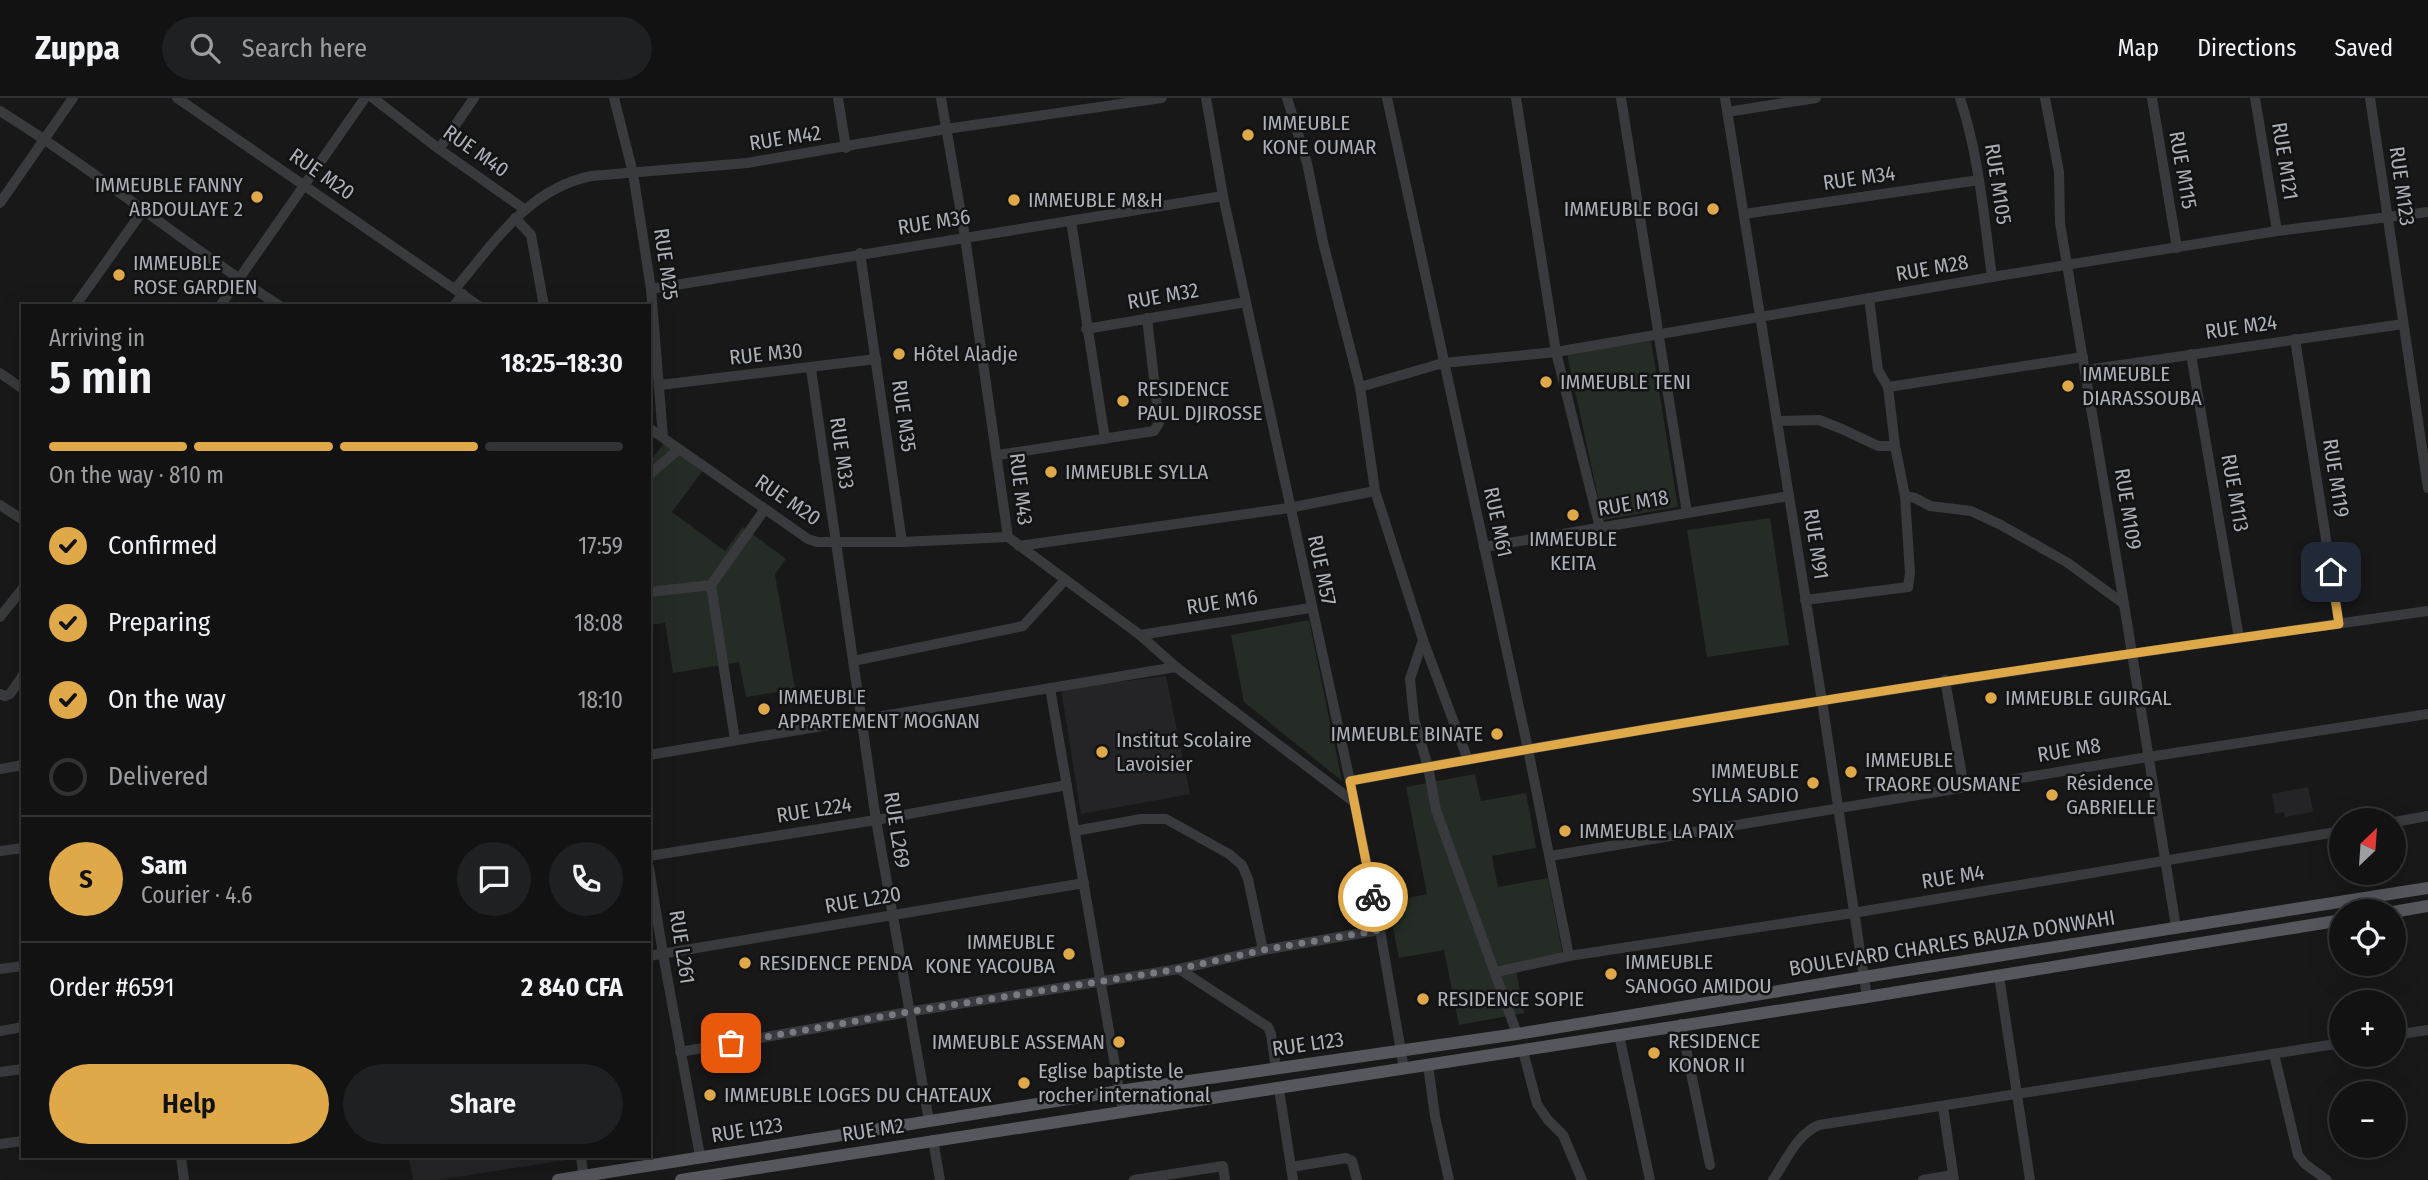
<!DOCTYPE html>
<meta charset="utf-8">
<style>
body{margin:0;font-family:"Fira Sans Condensed",sans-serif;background:#1f2021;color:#f1f3f6;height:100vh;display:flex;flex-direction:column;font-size:26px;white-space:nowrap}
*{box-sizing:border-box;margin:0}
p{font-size:23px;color:#9c9ea0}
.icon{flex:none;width:38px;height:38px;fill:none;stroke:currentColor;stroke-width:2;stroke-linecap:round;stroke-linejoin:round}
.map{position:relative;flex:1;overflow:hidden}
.panel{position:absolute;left:21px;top:206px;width:630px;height:854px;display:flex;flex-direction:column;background:#121213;border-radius:0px;box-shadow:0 7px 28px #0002,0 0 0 2px #313233}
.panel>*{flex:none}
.needle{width:46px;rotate:25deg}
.tools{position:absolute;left:2329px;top:710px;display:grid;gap:14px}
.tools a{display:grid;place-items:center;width:77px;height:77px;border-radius:50%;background:#121213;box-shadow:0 7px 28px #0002,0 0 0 2px #313233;font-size:35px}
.pin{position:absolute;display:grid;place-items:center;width:60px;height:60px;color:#fff;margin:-30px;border-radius:14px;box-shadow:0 4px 10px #0006}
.courier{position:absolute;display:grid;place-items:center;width:70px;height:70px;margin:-35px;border:5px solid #dfa94a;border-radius:50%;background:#fff;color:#222;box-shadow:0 2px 9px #0007}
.overview em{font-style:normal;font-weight:600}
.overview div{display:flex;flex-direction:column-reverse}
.overview{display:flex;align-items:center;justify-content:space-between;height:119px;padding:0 28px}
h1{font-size:46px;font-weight:600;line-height:52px}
.bar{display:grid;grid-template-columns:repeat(4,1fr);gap:10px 7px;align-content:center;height:84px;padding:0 28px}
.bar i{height:9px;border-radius:5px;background:#313233}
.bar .active{background:#dfa94a}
.bar p{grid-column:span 4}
.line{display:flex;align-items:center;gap:18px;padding:0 28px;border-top:2px solid #313233}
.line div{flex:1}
.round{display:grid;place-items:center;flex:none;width:74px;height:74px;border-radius:37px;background:#1f2021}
ol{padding:0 28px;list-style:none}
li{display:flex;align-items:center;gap:21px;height:77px}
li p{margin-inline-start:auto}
li .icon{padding:7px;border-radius:50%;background:#dfa94a;color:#111;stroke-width:4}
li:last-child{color:#9c9ea0}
li i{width:38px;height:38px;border:4px solid #313233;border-radius:50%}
.cta{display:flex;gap:14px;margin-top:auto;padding:14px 28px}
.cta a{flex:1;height:80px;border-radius:42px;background:#dfa94a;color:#111;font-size:28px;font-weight:600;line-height:80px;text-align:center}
.cta a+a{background:#1f2021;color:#f1f3f6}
header{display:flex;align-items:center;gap:42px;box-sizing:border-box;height:98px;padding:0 35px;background:#121213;border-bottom:2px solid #313233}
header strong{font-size:33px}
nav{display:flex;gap:38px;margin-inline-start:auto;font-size:24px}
.search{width:490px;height:63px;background:#1f2021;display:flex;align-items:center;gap:18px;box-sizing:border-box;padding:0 24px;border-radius:38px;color:#9c9ea0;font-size:26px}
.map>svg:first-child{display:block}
.built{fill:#242426}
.green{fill:#242c25}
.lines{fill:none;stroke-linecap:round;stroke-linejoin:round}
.minor{stroke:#393a3e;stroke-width:10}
.major{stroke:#55575d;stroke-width:12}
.done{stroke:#787a80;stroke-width:7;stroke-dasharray:0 12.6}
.route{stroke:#dfa94a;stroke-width:9}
.poi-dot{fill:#dfa94a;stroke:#131314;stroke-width:2.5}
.labels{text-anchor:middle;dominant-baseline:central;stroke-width:5;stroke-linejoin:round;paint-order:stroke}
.poi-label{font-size:21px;fill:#abafb8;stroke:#131314;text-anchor:start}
.street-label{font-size:21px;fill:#abafb8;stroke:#131314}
</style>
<header>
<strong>Zuppa</strong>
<div class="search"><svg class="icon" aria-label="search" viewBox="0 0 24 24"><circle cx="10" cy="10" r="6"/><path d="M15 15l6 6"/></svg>Search here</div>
<nav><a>Map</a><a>Directions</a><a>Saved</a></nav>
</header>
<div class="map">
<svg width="2428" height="1082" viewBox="0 0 2428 1082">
<rect width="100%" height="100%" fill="#181819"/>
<g class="built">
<path d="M 1166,578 L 1190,696 L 1081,716 L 1061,591 Z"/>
<path d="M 2308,689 L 2313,714 L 2285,719 L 2284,714 L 2275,716 L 2272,696 Z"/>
<path d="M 409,1059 L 573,1059 L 573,1061 L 438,1082 L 413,1082 Z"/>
</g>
<g class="green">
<path d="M 1651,243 L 1678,409 L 1603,422 L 1567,256 Z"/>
<path d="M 665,344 L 703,372 L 672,414 L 725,453 L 743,429 L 786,461 L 775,476 L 795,591 L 746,599 L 739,564 L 673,575 L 665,525 L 649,527 L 649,365 Z"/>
<path d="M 1770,420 L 1789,547 L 1707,559 L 1687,432 Z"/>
<path d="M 1309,522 L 1342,683 L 1244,604 L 1231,537 Z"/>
<path d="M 1475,676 L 1481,703 L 1526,695 L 1536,750 L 1492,758 L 1498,789 L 1548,780 L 1564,863 L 1516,872 L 1524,915 L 1459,927 L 1444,852 L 1399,860 L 1388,804 L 1427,796 L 1406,689 Z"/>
</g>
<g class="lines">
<g class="minor">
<path d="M 177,0 L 479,208"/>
<path d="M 373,0 L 439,51 L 524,111"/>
<path d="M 614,0 L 633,75 L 651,191 L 663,339"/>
<path d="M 838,0 L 846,50"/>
<path d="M 941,0 L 965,139 L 1008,439 L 1140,537 L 1176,569 L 1354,704"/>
<path d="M 1206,0 L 1223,98 L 1350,683 L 1380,832 L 1404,971"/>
<path d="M 1287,0 L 1307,65 L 1323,144 L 1360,289 L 1375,393 L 1423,542 L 1468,662"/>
<path d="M 1387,0 L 1528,651 L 1569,858"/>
<path d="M 1516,0 L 1556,254 L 1600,430"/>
<path d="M 1621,0 L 1687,415"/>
<path d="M 1725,0 L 1822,603 L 1867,899"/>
<path d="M 1960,0 C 1979,58 1984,119 1992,179"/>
<path d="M 2045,0 L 2059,74 L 2060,125 L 2124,506 L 2176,829"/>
<path d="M 2152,0 L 2177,150"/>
<path d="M 2255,0 L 2277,133"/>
<path d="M 2370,0 L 2428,390"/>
<path d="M 0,13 C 97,73 184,146 280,208"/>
<path d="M 1727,14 L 1816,0"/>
<path d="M 439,51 L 474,0"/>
<path d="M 0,105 L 73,0"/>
<path d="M 1744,116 L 1979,82"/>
<path d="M 515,120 L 531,137 L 544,208"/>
<path d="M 1071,123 L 1105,341"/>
<path d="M 860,155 L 902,444"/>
<path d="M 455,191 C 494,145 528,91 591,78 L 747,65 L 946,31 L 1162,0"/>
<path d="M 651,191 L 1223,98"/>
<path d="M 1869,200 L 1878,272 L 1888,289 L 2083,259"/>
<path d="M 75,208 L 144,111"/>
<path d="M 220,208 L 365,0"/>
<path d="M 454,208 L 463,196"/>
<path d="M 1086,231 L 1246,204"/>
<path d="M 2295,241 L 2339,525"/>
<path d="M 2191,256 L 2239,540"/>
<path d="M 811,271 L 876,722 L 929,1023"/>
<path d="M 2086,272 L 2403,226"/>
<path d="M 0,275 L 23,291"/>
<path d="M 660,287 L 876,261"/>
<path d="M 1360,289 L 1443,265 L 1556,254 L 1992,179 L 2277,133 L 2428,114"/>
<path d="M 1888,289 L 1895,348 L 1905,398 L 1915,400 L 1930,408 L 1971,413 L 2001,427 L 2068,465 L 2124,506"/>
<path d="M 1777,323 L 1819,322 L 1842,331 L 1878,348 L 1895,348"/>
<path d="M 649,330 L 808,441 L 817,444 L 902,444 L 1008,439"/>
<path d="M 998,357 L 1154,333 L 1159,325 L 1147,220"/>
<path d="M 649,377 L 679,351"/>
<path d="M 0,407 L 23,422"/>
<path d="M 1019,448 L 1289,410 L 1375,393"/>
<path d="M 1484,449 L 1789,398"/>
<path d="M 711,487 L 735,642"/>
<path d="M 649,494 L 711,487 L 765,411"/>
<path d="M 1805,502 L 1908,489 L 1910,475 L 1905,398"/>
<path d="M 0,519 L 23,490"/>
<path d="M 1140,537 L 1310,510"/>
<path d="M 1423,542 L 1410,581 L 1414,621 L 1428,669 L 1436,712 L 1517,936"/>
<path d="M 853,563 L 1023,528 L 1065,482"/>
<path d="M 1945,582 L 1964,689"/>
<path d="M 1050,590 L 1123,1014"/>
<path d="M 0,596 L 5,598 L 10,596 L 23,577"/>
<path d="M 649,657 L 1176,569"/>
<path d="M 0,671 L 23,667"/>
<path d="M 1350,683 C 1708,617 2068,564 2428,513"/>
<path d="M 2394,724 L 2428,718"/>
<path d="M 1075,733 L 1141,721 L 1166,721 L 1229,756 L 1242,767 L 1248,781 L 1263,852"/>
<path d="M 0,753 L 23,750"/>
<path d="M 649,758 L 876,722 L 1067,687"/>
<path d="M 1550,758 L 2148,659 L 2428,616"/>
<path d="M 649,770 L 663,856 L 700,1058"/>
<path d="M 649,858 L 1084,785"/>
<path d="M 0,871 L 23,868"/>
<path d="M 1179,871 L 1268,929 L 1271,936 L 1276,970"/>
<path d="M 1496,874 L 1569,858 L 1853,815 L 2342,733"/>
<path d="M 1999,878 L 2030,1082"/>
<path d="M 1681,926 L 1710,1067"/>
<path d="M 0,933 L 23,929"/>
<path d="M 1619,937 L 1650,1082"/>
<path d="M 2394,937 L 2428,932"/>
<path d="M 1523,953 L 1537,1006 L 1548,1022 L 1563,1037 L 1582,1082"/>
<path d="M 680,954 L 908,914 L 1179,871 L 1263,852 L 1380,832"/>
<path d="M 2274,956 L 2298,1057 L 2305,1066 L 2327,1082"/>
<path d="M 1428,967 L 1435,1018 L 1449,1082"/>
<path d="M 0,974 L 23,971"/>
<path d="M 1279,991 L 1293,1082"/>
<path d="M 1943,1009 L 1954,1082"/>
<path d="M 933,1042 L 940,1082"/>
<path d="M 0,1046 L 23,1043"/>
<path d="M 181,1059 L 184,1082"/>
<path d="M 581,1059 L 584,1082"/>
<path d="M 1291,1069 L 1346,1060 L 1352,1063 L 1357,1082"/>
<path d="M 1134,1082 L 1223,1068 L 1225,1082"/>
<path d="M 1773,1082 C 1786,1063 1797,1036 1819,1027 L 2342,945"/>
<path d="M 1923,1082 L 1953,1077"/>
</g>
<g class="major">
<path d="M 2393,814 L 2428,808"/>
<path d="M 558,1082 L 1119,993 L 1517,936 L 1864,879 L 2428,790"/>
<path d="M 681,1082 L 1867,899 L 2342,822"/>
</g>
</g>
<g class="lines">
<path class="done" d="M 731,945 L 908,914 L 1179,871 L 1263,852 L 1380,832 L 1373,799"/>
<path class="route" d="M 1373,799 L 1350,683 C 1678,623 2008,572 2339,526 L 2331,474"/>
</g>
<g class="poi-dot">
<circle cx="1248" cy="37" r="7"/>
<circle cx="257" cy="99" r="7"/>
<circle cx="1014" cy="102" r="7"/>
<circle cx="1713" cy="111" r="7"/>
<circle cx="119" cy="177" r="7"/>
<circle cx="899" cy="256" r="7"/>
<circle cx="1546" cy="284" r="7"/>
<circle cx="2068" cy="288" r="7"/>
<circle cx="1123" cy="303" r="7"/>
<circle cx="1051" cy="374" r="7"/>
<circle cx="1573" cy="417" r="7"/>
<circle cx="1991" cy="600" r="7"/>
<circle cx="764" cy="611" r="7"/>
<circle cx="1497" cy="636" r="7"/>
<circle cx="1102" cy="654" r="7"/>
<circle cx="1851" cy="674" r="7"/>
<circle cx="1813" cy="685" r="7"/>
<circle cx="2052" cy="697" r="7"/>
<circle cx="1565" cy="733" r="7"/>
<circle cx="1069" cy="856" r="7"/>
<circle cx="745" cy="865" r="7"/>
<circle cx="1611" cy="876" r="7"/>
<circle cx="1423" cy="901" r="7"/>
<circle cx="1119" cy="944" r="7"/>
<circle cx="1654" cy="955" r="7"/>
<circle cx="1024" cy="985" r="7"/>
<circle cx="710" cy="997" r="7"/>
</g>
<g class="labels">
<g class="poi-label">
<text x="1262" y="25">IMMEUBLE<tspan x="1262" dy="24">KONE OUMAR</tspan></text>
<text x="243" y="87" text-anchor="end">IMMEUBLE FANNY<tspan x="243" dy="24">ABDOULAYE 2</tspan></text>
<text x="1028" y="102">IMMEUBLE M&amp;H</text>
<text x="1699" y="111" text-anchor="end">IMMEUBLE BOGI</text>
<text x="133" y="165">IMMEUBLE<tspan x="133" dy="24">ROSE GARDIEN</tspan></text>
<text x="913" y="256">Hôtel Aladje</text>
<text x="2082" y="276">IMMEUBLE<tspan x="2082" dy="24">DIARASSOUBA</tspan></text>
<text x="1560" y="284">IMMEUBLE TENI</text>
<text x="1137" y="291">RESIDENCE<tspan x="1137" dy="24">PAUL DJIROSSE</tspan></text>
<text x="1065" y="374">IMMEUBLE SYLLA</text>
<text x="1573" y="441" text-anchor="middle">IMMEUBLE<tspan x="1573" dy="24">KEITA</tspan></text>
<text x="778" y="599">IMMEUBLE<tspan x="778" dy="24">APPARTEMENT MOGNAN</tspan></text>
<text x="2005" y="600">IMMEUBLE GUIRGAL</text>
<text x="1483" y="636" text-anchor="end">IMMEUBLE BINATE</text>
<text x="1116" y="642">Institut Scolaire<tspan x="1116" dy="24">Lavoisier</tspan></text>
<text x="1865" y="662">IMMEUBLE<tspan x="1865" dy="24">TRAORE OUSMANE</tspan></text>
<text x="1799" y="673" text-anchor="end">IMMEUBLE<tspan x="1799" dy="24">SYLLA SADIO</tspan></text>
<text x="2066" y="685">Résidence<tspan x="2066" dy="24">GABRIELLE</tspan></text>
<text x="1579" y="733">IMMEUBLE LA PAIX</text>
<text x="1055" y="844" text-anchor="end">IMMEUBLE<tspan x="1055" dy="24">KONE YACOUBA</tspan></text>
<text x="1625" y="864">IMMEUBLE<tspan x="1625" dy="24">SANOGO AMIDOU</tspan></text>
<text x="759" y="865">RESIDENCE PENDA</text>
<text x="1437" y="901">RESIDENCE SOPIE</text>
<text x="1668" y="943">RESIDENCE<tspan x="1668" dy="24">KONOR II</tspan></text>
<text x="1105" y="944" text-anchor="end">IMMEUBLE ASSEMAN</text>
<text x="1038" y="973">Eglise baptiste le<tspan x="1038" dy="24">rocher international</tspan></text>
<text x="724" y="997">IMMEUBLE LOGES DU CHATEAUX</text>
</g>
<g class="street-label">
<text transform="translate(785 40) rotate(-9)">RUE M42</text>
<text transform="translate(476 53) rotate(35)">RUE M40</text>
<text transform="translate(2285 63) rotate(81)">RUE M121</text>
<text transform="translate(2183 72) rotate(80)">RUE M115</text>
<text transform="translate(322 76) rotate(35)">RUE M20</text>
<text transform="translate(1859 80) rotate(-8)">RUE M34</text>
<text transform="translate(1998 86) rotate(81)">RUE M105</text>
<text transform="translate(2402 88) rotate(82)">RUE M123</text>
<text transform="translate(934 124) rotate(-9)">RUE M36</text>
<text transform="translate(666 166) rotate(82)">RUE M25</text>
<text transform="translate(1932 170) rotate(-10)">RUE M28</text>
<text transform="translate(1163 198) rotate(-10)">RUE M32</text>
<text transform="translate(2241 229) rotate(-8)">RUE M24</text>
<text transform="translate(766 256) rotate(-6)">RUE M30</text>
<text transform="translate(904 318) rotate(82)">RUE M35</text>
<text transform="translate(842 355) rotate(82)">RUE M33</text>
<text transform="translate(2336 380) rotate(81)">RUE M119</text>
<text transform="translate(1021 391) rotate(83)">RUE M43</text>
<text transform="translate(2235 395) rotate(80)">RUE M113</text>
<text transform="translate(788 402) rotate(34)">RUE M20</text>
<text transform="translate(1633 405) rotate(-10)">RUE M18</text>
<text transform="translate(2128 411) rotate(81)">RUE M109</text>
<text transform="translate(1498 424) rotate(78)">RUE M61</text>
<text transform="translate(1816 446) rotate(81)">RUE M91</text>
<text transform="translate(1322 472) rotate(78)">RUE M57</text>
<text transform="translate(1222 504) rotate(-9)">RUE M16</text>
<text transform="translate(2069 652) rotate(-9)">RUE M8</text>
<text transform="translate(814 712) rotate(-9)">RUE L224</text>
<text transform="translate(897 732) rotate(81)">RUE L269</text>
<text transform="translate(1953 779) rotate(-9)">RUE M4</text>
<text transform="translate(863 802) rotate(-10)">RUE L220</text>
<text transform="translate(1952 845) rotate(-9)">BOULEVARD CHARLES BAUZA DONWAHI</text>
<text transform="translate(682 849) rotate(81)">RUE L261</text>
<text transform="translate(1308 946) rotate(-8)">RUE L123</text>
<text transform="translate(747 1032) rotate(-9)">RUE L123</text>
<text transform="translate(873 1032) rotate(-9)">RUE M2</text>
</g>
</g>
</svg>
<div class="tools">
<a><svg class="needle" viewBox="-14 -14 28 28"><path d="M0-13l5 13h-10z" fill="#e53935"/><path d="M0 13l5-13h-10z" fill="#9c9ea0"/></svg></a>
<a><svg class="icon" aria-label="locate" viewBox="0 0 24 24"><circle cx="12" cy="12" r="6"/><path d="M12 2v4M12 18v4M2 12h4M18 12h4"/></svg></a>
<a>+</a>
<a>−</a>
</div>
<div class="pin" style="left:731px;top:945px;background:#ea580c"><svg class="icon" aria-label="bag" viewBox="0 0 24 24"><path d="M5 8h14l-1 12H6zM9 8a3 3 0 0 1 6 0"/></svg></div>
<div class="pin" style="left:2331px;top:474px;background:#1f2937"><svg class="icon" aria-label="home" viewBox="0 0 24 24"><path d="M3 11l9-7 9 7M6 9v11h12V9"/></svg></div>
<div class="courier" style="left:1373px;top:799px"><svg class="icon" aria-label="bike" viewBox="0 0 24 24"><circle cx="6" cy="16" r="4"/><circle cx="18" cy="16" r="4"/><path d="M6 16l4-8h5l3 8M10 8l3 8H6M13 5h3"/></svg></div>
<section class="panel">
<div class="overview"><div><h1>5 min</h1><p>Arriving in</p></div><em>18:25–18:30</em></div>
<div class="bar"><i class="active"></i><i class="active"></i><i class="active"></i><i></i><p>On the way · 810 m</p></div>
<ol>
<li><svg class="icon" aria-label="check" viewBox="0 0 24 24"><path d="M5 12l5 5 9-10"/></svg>Confirmed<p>17:59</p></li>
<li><svg class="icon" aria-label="check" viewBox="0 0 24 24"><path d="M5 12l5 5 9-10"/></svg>Preparing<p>18:08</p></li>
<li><svg class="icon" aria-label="check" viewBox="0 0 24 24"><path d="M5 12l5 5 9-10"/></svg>On the way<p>18:10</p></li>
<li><i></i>Delivered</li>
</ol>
<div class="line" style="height:126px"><b class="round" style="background:#dfa94a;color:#111">S</b><div><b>Sam</b><p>Courier · 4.6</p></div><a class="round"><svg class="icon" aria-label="chat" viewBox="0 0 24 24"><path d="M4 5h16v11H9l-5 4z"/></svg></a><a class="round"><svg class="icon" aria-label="phone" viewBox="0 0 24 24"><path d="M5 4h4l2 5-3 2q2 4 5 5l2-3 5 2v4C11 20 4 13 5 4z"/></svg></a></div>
<div class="line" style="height:91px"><div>Order #6591</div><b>2 840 CFA</b></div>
<div class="cta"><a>Help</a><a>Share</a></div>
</section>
</div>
